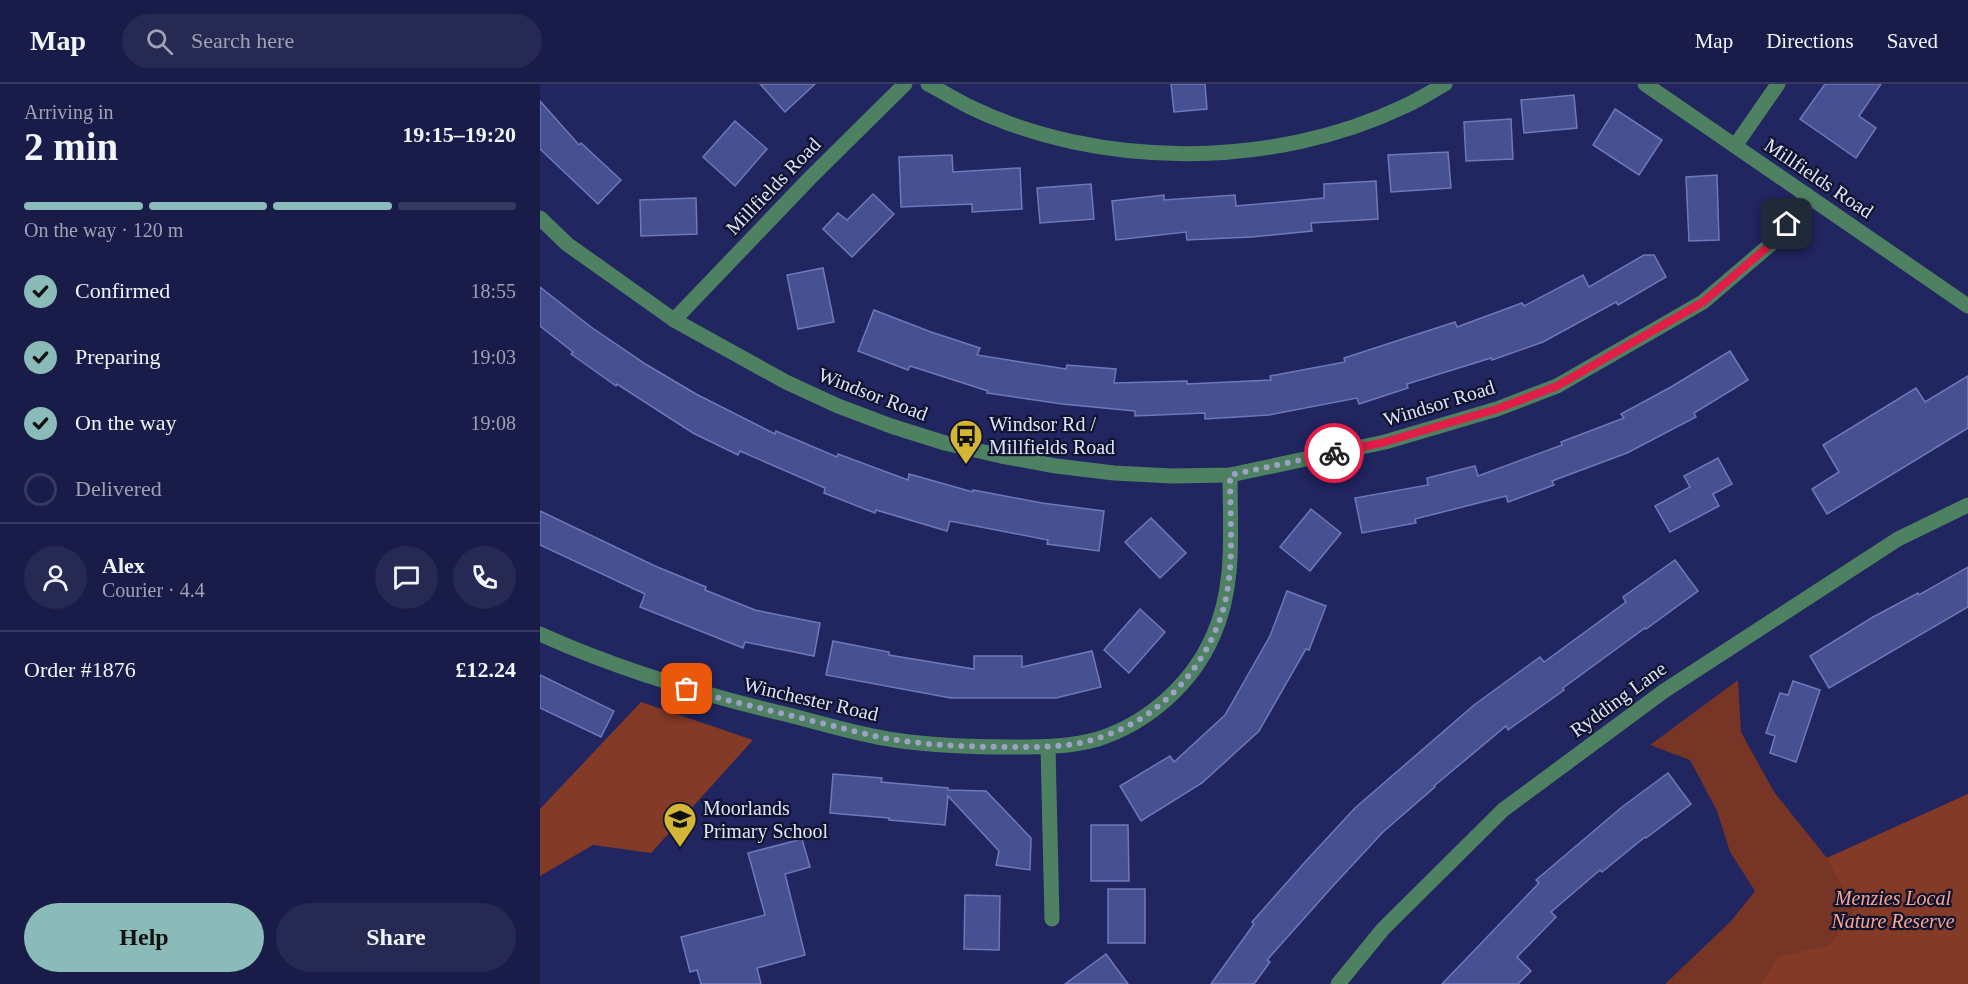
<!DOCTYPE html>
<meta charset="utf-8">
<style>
body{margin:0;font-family:Georgia,serif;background:#262952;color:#f1f3f6;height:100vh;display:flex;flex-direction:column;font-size:22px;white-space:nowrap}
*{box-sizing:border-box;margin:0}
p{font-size:20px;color:#9fa1b4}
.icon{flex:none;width:33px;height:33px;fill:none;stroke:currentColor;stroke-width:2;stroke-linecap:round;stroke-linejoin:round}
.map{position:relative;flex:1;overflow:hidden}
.panel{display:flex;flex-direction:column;background:#191c48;width:540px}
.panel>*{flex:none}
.pin{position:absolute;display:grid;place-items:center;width:51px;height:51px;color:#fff;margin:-26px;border-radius:12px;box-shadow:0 3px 9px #0006}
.courier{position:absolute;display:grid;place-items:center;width:60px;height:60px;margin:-30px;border:4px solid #e11d48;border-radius:50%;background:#fff;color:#222;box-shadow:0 2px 8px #0007}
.overview em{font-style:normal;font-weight:600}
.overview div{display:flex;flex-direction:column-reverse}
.overview{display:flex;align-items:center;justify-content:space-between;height:102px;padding:0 24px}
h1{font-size:39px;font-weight:600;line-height:45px}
.bar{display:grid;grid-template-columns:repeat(4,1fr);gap:9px 6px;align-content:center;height:72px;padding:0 24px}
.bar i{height:8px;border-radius:4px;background:#373a60}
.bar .on{background:#8bbbb9}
.bar p{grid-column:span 4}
.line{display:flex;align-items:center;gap:15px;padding:0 24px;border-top:2px solid #373a60}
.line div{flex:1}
.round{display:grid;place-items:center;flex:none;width:63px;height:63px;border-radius:32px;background:#262952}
ol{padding:0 24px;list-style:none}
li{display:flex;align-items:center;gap:18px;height:66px}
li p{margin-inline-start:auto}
li .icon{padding:6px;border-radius:50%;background:#8bbbb9;color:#111;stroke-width:4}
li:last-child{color:#9fa1b4}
li i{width:33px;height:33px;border:3px solid #373a60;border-radius:50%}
.action{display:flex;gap:12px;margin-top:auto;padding:12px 24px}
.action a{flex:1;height:69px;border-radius:36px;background:#8bbbb9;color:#111;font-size:24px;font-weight:600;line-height:69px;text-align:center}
.action a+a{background:#262952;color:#f1f3f6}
header{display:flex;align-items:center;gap:36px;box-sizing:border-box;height:84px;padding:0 30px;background:#191c48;border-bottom:2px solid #373a60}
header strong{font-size:28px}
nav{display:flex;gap:33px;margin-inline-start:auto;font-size:21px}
.search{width:420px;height:54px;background:#262952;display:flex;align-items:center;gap:15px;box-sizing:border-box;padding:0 21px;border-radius:33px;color:#9fa1b4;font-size:22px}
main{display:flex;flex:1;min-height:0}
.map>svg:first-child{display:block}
.green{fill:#763525}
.forest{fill:#833a27}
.building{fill:#475091;stroke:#6e79bc;stroke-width:1.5}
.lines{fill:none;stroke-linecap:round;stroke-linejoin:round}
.minor{stroke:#4e8161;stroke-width:15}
.done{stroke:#9ca1c5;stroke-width:6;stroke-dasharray:0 10.8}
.route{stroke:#e11d48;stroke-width:8}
.labels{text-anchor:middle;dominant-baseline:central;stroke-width:4.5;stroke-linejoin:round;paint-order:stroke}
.street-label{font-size:20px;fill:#dfe4fb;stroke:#10132d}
.poi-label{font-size:20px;fill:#dfe4fb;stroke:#10132d;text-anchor:start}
.park-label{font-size:20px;font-style:italic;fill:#fca58e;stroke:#10132d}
</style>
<header>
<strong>Map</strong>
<div class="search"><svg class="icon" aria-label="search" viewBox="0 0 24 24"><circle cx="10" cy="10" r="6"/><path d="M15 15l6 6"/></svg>Search here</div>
<nav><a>Map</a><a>Directions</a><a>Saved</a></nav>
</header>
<main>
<section class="panel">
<div class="overview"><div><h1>2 min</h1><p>Arriving in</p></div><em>19:15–19:20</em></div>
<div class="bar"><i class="on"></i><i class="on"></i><i class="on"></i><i></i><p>On the way · 120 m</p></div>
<ol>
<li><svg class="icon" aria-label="check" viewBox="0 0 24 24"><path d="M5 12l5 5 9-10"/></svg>Confirmed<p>18:55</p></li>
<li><svg class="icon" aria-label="check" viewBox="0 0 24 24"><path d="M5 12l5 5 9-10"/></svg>Preparing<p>19:03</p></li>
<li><svg class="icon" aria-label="check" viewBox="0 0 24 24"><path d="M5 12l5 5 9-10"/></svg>On the way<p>19:08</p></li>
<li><i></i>Delivered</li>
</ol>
<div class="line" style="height:108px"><a class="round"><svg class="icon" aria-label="person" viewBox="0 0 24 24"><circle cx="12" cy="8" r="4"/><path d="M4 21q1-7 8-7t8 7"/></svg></a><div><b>Alex</b><p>Courier · 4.4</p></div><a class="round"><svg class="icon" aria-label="chat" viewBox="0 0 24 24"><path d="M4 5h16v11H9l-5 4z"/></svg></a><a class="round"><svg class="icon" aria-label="phone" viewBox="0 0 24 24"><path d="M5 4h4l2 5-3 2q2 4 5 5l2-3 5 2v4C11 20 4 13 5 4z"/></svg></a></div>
<div class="line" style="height:78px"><div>Order #1876</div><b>£12.24</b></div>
<div class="action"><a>Help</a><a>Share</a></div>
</section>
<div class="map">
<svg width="1428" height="900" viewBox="0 0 1428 900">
<rect width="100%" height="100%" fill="#212560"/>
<path class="green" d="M 1198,596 L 1201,648 L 1234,708 L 1287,774 L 1428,710 L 1428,900 L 1125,900 L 1191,837 L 1215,807 L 1190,768 L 1177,727 L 1150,676 L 1110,661 Z"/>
<g class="forest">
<path d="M 101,618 L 213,656 L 111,769 L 53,761 L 0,792 L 0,725 Z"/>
<path d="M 1428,710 L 1428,900 L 1221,900 L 1238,873 L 1290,861 L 1314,826 L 1287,774 Z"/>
</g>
<g class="building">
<path d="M 220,0 L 275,0 L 245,28 Z"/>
<path d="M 631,0 L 665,0 L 667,25 L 634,28 Z"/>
<path d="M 1285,0 L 1341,0 L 1319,32 L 1336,44 L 1316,74 L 1260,35 Z"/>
<path d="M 1034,11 L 1037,44 L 984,49 L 981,16 Z"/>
<path d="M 0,17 L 39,61 L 41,59 L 81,96 L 58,120 L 0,65 Z"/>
<path d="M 1075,25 L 1122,56 L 1099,91 L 1053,61 Z"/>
<path d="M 971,35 L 973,75 L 926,77 L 924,38 Z"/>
<path d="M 195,37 L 227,65 L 195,102 L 163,73 Z"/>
<path d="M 908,68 L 911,104 L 851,108 L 848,71 Z"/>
<path d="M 412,71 L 413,88 L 480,84 L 482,125 L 432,128 L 432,120 L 361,123 L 359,73 Z"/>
<path d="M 1177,91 L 1179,156 L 1149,157 L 1146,93 Z"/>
<path d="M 836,97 L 838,135 L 771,139 L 772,147 L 711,153 L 647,156 L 646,148 L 576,156 L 572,117 L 624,111 L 624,116 L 695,111 L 696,122 L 784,114 L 784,100 Z"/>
<path d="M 551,100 L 554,135 L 500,139 L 497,104 Z"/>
<path d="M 333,110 L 354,130 L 312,173 L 283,145 L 298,129 L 307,136 Z"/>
<path d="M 156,114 L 157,150 L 101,152 L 100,116 Z"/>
<path d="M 1104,171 L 1114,171 L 1126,193 L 1078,221 L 1076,218 L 1003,258 L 952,276 L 951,274 L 867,300 L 868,304 L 819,320 L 817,314 L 729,331 L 665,335 L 665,329 L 595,332 L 595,327 L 522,320 L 447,309 L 448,307 L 370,282 L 368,286 L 318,267 L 334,226 L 391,248 L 440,264 L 437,271 L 526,285 L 527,281 L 576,285 L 574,299 L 647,297 L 647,300 L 731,296 L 730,292 L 805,278 L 804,274 L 915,238 L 917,243 L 982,219 L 984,222 L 1043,191 L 1049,203 Z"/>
<path d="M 283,184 L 294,238 L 258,245 L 247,191 Z"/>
<path d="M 0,203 L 51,243 L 107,281 L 156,310 L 235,350 L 236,347 L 297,373 L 298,370 L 368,396 L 369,390 L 433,408 L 433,406 L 502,419 L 564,427 L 559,467 L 507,460 L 508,456 L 410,437 L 407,447 L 336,426 L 335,429 L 284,409 L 285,404 L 200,367 L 198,371 L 153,349 L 77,300 L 76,302 L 31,270 L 33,268 L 0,242 Z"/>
<path d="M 1190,267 L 1208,296 L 1154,329 L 1156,333 L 1087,369 L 1012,397 L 1014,401 L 968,418 L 966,412 L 875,435 L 876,439 L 822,449 L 815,414 L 888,401 L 887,394 L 935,382 L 938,392 L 1022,361 L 1021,358 L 1084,334 L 1081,330 L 1131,303 Z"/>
<path d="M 1428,292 L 1428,344 L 1287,430 L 1272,405 L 1299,388 L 1283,361 L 1376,304 L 1385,318 Z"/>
<path d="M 1178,374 L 1192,400 L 1173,410 L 1179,422 L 1130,448 L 1115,422 L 1150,403 L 1144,392 Z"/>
<path d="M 771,425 L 801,449 L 770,487 L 740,463 Z"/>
<path d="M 0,427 L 115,482 L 166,503 L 165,506 L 215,526 L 280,539 L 274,572 L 205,558 L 203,564 L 100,523 L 105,510 L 0,461 Z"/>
<path d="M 611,434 L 646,469 L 620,494 L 585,458 Z"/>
<path d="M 1135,476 L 1158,507 L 1106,545 L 1105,544 L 1023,604 L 1024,606 L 968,646 L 966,642 L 894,702 L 895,703 L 843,748 L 792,803 L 727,876 L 730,878 L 714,900 L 671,900 L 714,840 L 712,838 L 765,778 L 815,724 L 934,621 L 1000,573 L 1004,578 L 1086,518 L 1083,513 Z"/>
<path d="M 1428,483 L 1428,523 L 1289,604 L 1270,572 L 1333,533 L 1378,509 L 1379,511 Z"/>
<path d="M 747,507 L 786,522 L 769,566 L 766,565 L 719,647 L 662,699 L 601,737 L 580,702 L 630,672 L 634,678 L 685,631 L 730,552 Z"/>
<path d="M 600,525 L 625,548 L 589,589 L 564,566 Z"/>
<path d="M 293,557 L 349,568 L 349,571 L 434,585 L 434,572 L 482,572 L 482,583 L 552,567 L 561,603 L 516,614 L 411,614 L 286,591 Z"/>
<path d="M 0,591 L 74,627 L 61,653 L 0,624 Z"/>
<path d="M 1253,597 L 1280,606 L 1256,678 L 1230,669 L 1235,652 L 1226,649 L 1240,609 L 1248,611 Z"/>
<path d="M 1128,689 L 1151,720 L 1106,754 L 1105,753 L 1062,788 L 1060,786 L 1011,828 L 1016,833 L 977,873 L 991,887 L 978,900 L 902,900 L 999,799 L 996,796 L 1082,723 Z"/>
<path d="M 293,690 L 342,694 L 341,698 L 408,704 L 408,706 L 446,707 L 491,754 L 490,786 L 456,781 L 459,767 L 408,712 L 405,741 L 349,736 L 349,734 L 290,729 Z"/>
<path d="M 551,741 L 588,741 L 589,797 L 551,797 Z"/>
<path d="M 262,755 L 270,783 L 245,790 L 265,871 L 217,884 L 221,900 L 161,900 L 157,886 L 150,888 L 141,853 L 225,831 L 208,769 Z"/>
<rect x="568" y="805" width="37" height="54"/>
<path d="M 425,811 L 460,812 L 459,866 L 424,865 Z"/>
<path d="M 566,870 L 588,900 L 525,900 Z"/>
</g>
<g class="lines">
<g class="minor">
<path d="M 388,0 C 401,7 415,15 428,22 C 559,86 734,85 865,22 C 879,16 892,7 905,0"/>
<path d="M 1105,0 L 1428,222"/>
<path d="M 1195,62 L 1238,0"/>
<path d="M 0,134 L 27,160 L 134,236 L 246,298 L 298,322 L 351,342 L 405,359 L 461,372 L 516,382 L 574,389 L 632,392 L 690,391 L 845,358 L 957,325 L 1017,302 L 1163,218 L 1238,154 L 1267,111"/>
<path d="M 134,236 L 269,95 L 365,0"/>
<path d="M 0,550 C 80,586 160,610 245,630 C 281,639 318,651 355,656 C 394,662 433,663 473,663 C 501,663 530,663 558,655 C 608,639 652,600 673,552 C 696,502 690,445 690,391"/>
<path d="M 508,663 L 512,835"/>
<path d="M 798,900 L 843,845 L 963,726 L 1124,607 L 1358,455 L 1428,421"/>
</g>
</g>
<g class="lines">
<path class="done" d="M 147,605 L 166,611 C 209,621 251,632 294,642 C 314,647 335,653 356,656 C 396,662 437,663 478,663 C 504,663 532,663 558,654 C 618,636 665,586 683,526 C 695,484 690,435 690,391 L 794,369"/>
<path class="route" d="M 794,369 L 845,358 L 912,338 L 957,325 L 1017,302 L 1163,218 L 1238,154 L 1247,140"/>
</g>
<defs>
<symbol id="bus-pin" viewBox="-11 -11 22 30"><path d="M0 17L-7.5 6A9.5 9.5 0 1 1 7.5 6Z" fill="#d3b635" stroke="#10132d"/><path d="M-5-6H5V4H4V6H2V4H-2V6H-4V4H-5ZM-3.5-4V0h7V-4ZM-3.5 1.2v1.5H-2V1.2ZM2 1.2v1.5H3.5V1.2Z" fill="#111"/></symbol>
<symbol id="school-pin" viewBox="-11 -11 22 30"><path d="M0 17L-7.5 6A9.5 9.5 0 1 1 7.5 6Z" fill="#d3b635" stroke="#10132d"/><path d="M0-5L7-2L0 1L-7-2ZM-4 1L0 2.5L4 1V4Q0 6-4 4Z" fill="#111"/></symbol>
</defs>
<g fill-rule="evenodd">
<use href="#bus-pin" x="407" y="333" width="38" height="52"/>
<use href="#school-pin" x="121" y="716" width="38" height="52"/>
</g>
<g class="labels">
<g class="street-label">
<text transform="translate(1279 94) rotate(34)">Millfields Road</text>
<text transform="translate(233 102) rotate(-46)">Millfields Road</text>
<text transform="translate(333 310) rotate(21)">Windsor Road</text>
<text transform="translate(899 319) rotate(-17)">Windsor Road</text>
<text transform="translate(271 615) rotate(13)">Winchester Road</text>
<text transform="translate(1078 615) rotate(-36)">Rydding Lane</text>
</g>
<g class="poi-label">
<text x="449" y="340">Windsor Rd /<tspan x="449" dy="23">Millfields Road</tspan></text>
<text x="163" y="724">Moorlands<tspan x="163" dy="23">Primary School</tspan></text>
</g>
<g class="park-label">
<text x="1353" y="814">Menzies Local<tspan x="1353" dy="23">Nature Reserve</tspan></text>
</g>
</g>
</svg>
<div class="pin" style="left:147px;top:605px;background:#ea580c"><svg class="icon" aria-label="bag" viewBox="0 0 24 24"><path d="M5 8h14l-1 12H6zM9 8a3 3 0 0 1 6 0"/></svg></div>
<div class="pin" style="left:1247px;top:140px;background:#1f2937"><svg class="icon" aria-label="home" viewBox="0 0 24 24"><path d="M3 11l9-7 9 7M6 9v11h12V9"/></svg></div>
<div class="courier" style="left:794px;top:369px"><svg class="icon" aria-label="bike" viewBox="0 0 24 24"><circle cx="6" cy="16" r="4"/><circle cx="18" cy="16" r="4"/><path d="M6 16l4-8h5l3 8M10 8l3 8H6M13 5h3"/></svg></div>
</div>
</main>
